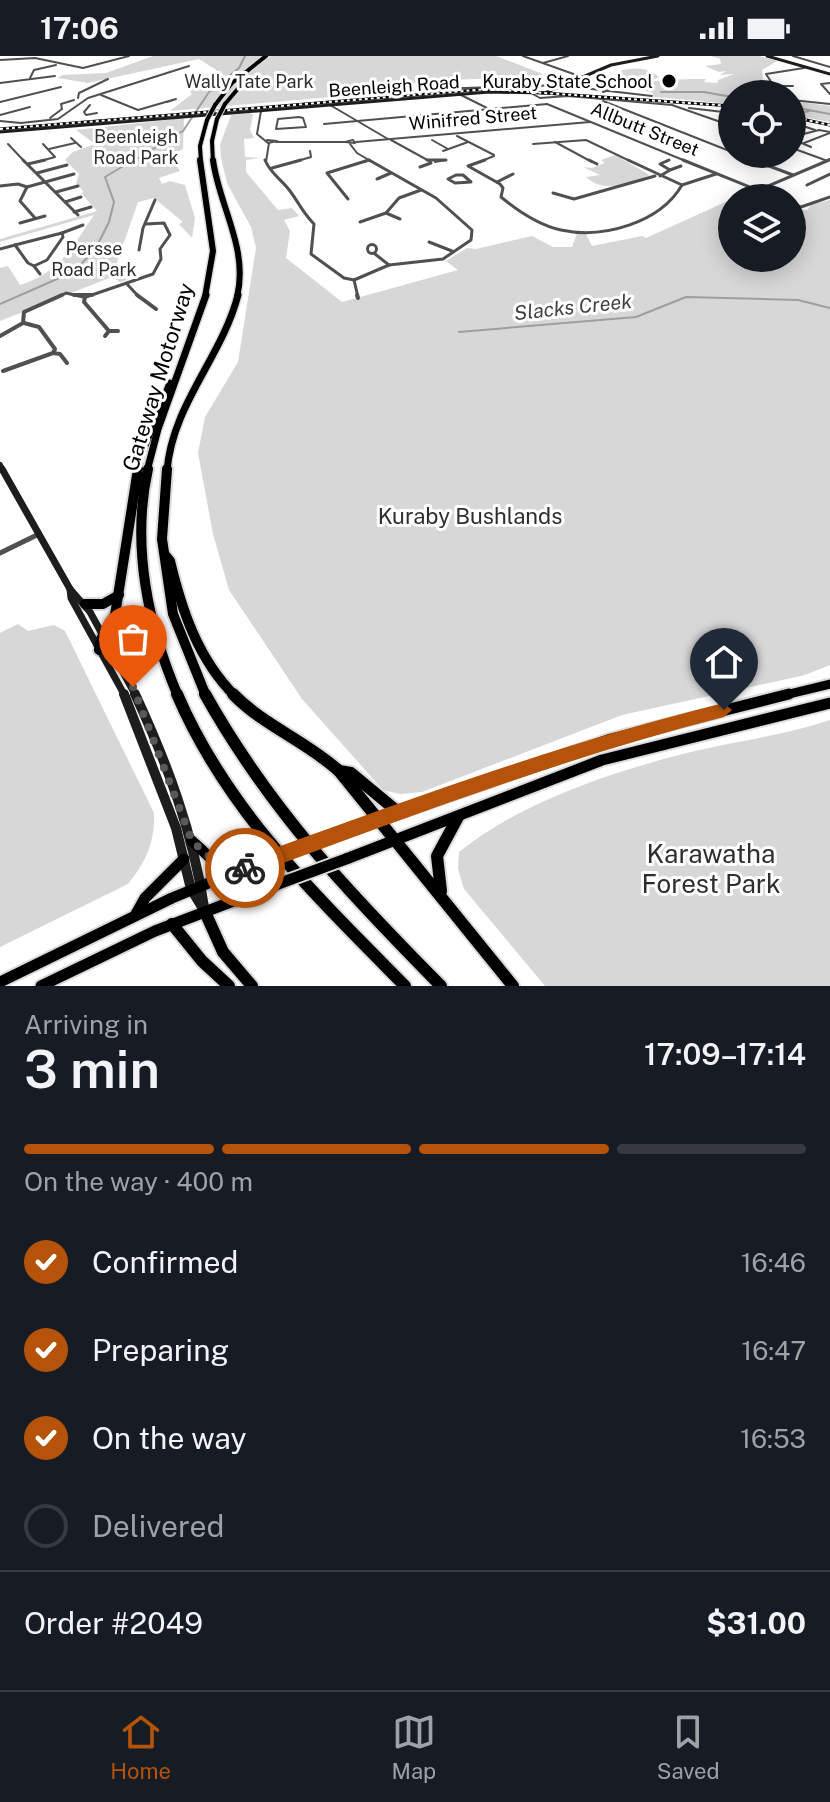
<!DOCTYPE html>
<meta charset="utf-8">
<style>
body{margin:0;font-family:"Public Sans",sans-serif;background:#242831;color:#f1f3f6;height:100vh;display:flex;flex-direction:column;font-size:30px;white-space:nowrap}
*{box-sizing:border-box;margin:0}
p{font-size:26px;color:#9ea1a6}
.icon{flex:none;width:44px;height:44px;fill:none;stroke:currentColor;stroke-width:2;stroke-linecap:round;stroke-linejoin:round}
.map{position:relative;height:930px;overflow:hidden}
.panel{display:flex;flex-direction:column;background:#171b24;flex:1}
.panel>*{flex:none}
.controls{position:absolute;left:718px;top:24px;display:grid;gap:16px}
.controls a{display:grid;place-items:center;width:88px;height:88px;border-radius:50%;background:#171b24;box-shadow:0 4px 20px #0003;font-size:40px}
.pin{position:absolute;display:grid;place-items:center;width:68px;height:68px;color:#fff;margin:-82px -34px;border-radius:50% 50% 50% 0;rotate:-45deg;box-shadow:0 0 8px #0007}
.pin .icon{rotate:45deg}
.courier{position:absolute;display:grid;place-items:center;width:80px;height:80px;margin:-40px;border:6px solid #b45309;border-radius:50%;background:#fff;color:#222;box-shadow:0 2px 10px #0007}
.head em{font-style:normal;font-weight:600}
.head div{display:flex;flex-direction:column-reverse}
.head{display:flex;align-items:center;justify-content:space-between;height:136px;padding:0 24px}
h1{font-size:52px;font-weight:600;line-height:60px}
.bar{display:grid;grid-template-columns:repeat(4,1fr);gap:12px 8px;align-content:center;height:96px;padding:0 24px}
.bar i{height:10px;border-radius:6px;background:#363941}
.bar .selected{background:#b45309}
.bar p{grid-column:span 4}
.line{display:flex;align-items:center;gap:20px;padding:0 24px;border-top:2px solid #363941}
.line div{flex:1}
ol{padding:0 24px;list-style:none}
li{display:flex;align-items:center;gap:24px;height:88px}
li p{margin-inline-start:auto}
li .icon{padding:8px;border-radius:50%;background:#b45309;color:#fff;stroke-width:4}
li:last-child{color:#9ea1a6}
li i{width:44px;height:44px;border:4px solid #363941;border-radius:50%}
.status{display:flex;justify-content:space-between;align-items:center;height:56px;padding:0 40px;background:#171b24;direction:ltr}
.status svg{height:22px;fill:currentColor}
.tab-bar{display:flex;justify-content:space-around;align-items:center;height:112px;border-top:2px solid #363941;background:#171b24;font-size:22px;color:#9ea1a6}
.tab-bar a{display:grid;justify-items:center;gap:4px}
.tab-bar .selected{color:#b45309}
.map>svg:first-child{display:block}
.green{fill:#d7d7d7}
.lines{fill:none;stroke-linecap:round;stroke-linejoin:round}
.stream{stroke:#9e9e9e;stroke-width:2}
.primary-far1-casing{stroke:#dbdbdb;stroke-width:13}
.primary-casing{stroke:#dbdbdb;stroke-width:15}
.highway-far4-casing{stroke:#dbdbdb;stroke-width:6}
.highway-far3-casing{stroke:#dbdbdb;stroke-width:9}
.highway-far2-casing{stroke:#dbdbdb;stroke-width:10}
.highway-far1-casing{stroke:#dbdbdb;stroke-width:14}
.highway-casing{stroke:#dbdbdb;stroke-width:16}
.street-far3{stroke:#505050;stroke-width:2}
.street-far2{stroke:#505050;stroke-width:3}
.street-far1{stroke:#505050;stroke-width:4}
.street{stroke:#505050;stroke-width:5}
.secondary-far3{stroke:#1d1d1d;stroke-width:3}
.secondary-far2{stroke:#1d1d1d;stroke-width:6}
.secondary-far1{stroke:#1d1d1d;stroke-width:7}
.secondary{stroke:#1d1d1d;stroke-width:10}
.primary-far1{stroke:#000;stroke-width:9}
.primary{stroke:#000;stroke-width:11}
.highway-far4{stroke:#000;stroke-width:4}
.highway-far3{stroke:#000;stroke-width:6}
.highway-far2{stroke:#000;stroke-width:7}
.highway-far1{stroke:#000;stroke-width:10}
.highway{stroke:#000;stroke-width:12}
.rail-casing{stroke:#000;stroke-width:3}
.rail{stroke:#fff;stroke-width:2;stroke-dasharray:3;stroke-linecap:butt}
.primary-bridge-casing{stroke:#dbdbdb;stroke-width:15;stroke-linecap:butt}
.highway-bridge-casing{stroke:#dbdbdb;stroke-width:6;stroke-linecap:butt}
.primary-bridge{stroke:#000;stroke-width:11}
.highway-bridge{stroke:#000;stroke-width:4}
.route{fill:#b45309}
.done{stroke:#595959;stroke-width:8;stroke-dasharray:0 14.4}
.poi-dot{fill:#000;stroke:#fff;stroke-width:3}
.labels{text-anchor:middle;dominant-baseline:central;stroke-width:6;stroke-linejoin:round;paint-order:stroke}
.far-park-label{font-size:18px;fill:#2e2e2e;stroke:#fff}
.far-poi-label{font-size:18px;fill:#000;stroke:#fff;text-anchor:end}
.far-street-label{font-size:18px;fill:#000;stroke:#fff}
.far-water-label{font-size:20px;font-style:italic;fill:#3f3f3f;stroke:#fff}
.street-label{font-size:22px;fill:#000;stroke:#fff}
.park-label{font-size:22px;fill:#2e2e2e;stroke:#fff}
.near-park-label{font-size:26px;fill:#2e2e2e;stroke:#fff}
</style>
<div class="status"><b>17:06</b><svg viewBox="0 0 49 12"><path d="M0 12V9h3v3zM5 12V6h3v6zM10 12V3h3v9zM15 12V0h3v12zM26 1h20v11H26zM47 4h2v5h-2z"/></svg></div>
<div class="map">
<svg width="830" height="930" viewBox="0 0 830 930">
<rect width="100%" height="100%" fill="#fff"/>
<g class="green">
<path d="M 153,0 L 496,0 L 543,18 L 531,22 L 543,27 L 507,28 L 501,22 L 450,24 L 454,30 L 437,31 L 413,27 L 400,35 L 170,55 L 192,38 L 188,32 L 224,19 L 199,3 L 88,27 L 58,22 L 62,19 L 106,17 Z"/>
<path d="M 711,0 L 759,0 L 777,5 L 762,14 L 763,24 L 774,38 L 732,38 L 732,48 L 654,41 L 652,36 L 633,32 L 630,26 L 616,19 L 619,15 C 633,11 648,11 659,21 L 649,26 C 671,23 686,23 706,23 L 704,26 L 717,27 L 718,24 L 734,18 L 720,19 L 726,15 L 719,16 L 705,10 L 721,8 L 720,3 Z"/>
<path d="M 792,45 L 830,50 L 830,66 L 792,59 Z"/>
<path d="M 250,57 L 253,59 L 250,74 L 254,82 L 244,83 L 245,101 L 260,102 L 246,104 L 246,116 L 278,154 L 292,152 L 299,160 L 284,164 L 290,175 L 286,202 L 342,246 L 458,214 L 446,205 L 467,192 L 476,193 L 532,180 L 553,191 L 572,191 L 577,178 L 586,178 L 592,190 L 642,180 L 646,182 L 732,143 L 732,202 L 792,202 L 792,152 L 807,154 L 812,148 L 830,144 L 830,609 L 805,619 L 622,659 L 422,736 L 400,738 L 383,734 L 302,643 L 229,534 L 213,478 L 198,397 L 205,361 L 238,306 L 256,192 L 251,171 L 227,127 L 221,102 L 220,89 L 231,59 Z"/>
<path d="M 184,62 L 183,93 L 177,96 L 173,104 L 180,115 L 159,122 L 162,128 L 170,125 L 185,129 L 195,162 L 192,182 L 179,168 L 183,166 L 154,142 L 138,146 L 114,215 L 128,224 L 120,226 L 112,221 L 0,265 L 0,212 L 8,210 L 20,229 C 61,216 71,192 94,159 L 0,186 L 0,183 L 97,155 L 82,138 L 83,135 L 76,127 L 79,118 L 65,104 L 73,96 L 95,88 L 76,74 Z"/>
<path d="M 615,99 L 650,119 C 629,128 604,138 586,121 L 600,119 L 583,111 L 592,112 L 605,107 L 601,104 Z"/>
<path d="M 18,568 L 28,575 L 54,569 L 65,575 L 154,757 C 155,786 146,806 128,828 L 0,891 L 0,577 Z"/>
<path d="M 830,664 L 830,930 L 545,930 L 464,833 L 458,813 L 459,796 C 517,749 603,719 675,700 C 726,686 780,681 830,664 Z"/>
</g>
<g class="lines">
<g class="stream">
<path d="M 661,36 L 704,36 L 732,41"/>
<path d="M 792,51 L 830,58"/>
<path d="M 795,59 L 809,55"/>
<path d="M 133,105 L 183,75 L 209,36 L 239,12 L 245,0"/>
<path d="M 0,248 L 73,216 L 95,194 L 109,166 L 114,146 L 105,121 L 130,106"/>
<path d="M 459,276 L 636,261 L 686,241 L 798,244 L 830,252"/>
</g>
<defs>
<path id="primary-far1" d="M 781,640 L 830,628"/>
<g id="primary">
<path d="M 327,782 L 611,683 L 789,638"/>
<path d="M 192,785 L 228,818"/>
<path d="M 346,803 L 602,704 L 830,647"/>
<path d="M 136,858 L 145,842 L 184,803"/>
<path d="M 0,926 L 172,842 L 260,806"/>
<path d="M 41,930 L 155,875 L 278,828"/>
</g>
<g id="highway-far4">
<path d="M 225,48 L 247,22"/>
<path d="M 215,49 L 232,27 L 266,0"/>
<path d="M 201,106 L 200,90 L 207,64"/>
<path d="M 213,106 L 212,85 L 217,63"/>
</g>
<g id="highway-far3">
<path d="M 200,104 L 213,195 L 205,241"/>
<path d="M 213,104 C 219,150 249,193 237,241"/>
</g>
<g id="highway-far2">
<path d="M 138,415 L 140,402 L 170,327"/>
<path d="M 147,415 L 158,373 L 206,239"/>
<path d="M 167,415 C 172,349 222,301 238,239"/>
</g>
<g id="highway-far1">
<path d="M 148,413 C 131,489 148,570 178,640"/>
<path d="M 167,413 L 162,483 L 173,558 L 206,640"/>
<path d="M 165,499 L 170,505 C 182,555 198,603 235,640"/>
<path d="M 85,548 L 103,548 L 119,539"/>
<path d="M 99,594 L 101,583 L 115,559 L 138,413"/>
</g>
<g id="highway">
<path d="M 177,638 C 227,755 317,841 405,930"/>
<path d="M 205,638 C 270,754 348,836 441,930"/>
<path d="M 233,638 C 264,670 306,685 339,715 L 513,930"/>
<path d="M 339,715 L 351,717 L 398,756"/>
<path d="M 441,835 L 437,800 L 458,761"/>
<path d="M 205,856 L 223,896 L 252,930"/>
<path d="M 172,868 L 202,905 L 229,930"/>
</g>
</defs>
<use href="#primary-far1" class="primary-far1-casing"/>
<use href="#primary" class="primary-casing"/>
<use href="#highway-far4" class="highway-far4-casing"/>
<use href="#highway-far3" class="highway-far3-casing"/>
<use href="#highway-far2" class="highway-far2-casing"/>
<use href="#highway-far1" class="highway-far1-casing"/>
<use href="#highway" class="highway-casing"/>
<g class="street-far3">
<path d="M 523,0 L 582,21"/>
<path d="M 793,0 L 830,11"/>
<path d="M 0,4 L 35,2 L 83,12 L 129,0"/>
<path d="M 543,7 L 568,0"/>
<path d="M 30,22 L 34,14 L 56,9"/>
<path d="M 0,27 L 55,20"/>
<path d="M 830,27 L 821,28 L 830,38"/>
<path d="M 557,29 L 652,40"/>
<path d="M 774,30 L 793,30"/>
<path d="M 434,33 L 562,29"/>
<path d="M 603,36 L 621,30"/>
<path d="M 531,37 L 540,42 L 568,40 L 672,49 L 732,70"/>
<path d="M 779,38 L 766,18 L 804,12"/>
<path d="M 101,39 L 138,54 L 176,43 L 167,46"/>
<path d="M 461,39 L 487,52"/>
<path d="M 78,42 L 79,37 L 108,23"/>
<path d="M 792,44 L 830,48"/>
<path d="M 603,45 L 732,96"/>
<path d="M 0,46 L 61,31"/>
<path d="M 90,49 L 84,56 L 86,59 L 97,57"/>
<path d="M 330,49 L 388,83"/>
<path d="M 689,52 L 732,57"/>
<path d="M 261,55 L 257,78 L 268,87 L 277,85 L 267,84"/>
<path d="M 0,59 L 30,51"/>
<path d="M 299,61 L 303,62 L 306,71 L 276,73 L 278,63 Z"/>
<path d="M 50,62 L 62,53 L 61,48 L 74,44"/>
<path d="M 0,65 L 21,67 L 58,63 L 88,42 L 189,10"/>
<path d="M 324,68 L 547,48 L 688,106"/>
<path d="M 800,69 L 815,74"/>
<path d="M 457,80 L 494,99"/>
<path d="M 792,81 L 819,74 L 830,76"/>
<path d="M 71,82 L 81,91"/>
<path d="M 792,83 L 811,91"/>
<path d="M 353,84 L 355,87 L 345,86 Z"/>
<path d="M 391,84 L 431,106"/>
<path d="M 432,84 L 448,93"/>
<path d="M 276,86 L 345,86"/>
<path d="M 356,86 L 590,66"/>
<path d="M 555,86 L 592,106"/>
<path d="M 804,87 L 830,77"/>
<path d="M 8,88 L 25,106"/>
<path d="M 350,88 L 357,97 L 372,106"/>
<path d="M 533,88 L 586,84 L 632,106"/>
<path d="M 792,92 L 825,104"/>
<path d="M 49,93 L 75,87"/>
<path d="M 443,95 L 468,86"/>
<path d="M 738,98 L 758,106"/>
<path d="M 37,106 L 55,101 L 43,88"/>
<path d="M 266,106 L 269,87"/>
<path d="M 294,106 L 311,101 L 310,95"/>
<path d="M 364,106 L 369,104"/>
<path d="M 435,106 L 446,104"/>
<path d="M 479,106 L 494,100"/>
<path d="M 665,106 L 669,104"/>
<path d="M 824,106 L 830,103"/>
</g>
<g class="street-far2">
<path d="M 23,104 L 78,159"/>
<path d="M 265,104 C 270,117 282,124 290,135 C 299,147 303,157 314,168 L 311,198 L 344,222 L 354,224 L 389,209 L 443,203 L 471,184 L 472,174 L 436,142 L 369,104"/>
<path d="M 427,104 L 446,104"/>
<path d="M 485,104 L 468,110 L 500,128 L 503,132 L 501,141 C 518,155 538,169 561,174 C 603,183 660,167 682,129 L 716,118"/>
<path d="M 589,104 L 597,108"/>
<path d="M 628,104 L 682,129"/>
<path d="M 683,104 L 777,142"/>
<path d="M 753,104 L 793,119"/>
<path d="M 28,108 L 45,104"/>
<path d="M 420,111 L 431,107"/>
<path d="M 272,112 L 301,104"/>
<path d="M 670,114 L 681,110"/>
<path d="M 37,117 L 67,109"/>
<path d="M 456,119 L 463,119 L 471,126 L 455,127 L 448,123 Z"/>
<path d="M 660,120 L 670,114 L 660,108 L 669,104"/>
<path d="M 377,123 L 391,117"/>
<path d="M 497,126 L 513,118"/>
<path d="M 807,129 L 830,118"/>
<path d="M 0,130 L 18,128 L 27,131 L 20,145 L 35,162"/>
<path d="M 27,131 L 74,118"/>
<path d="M 759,134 L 829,104"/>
<path d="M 56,136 L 78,130"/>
<path d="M 553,137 L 574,143 L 655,120"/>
<path d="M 348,143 L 327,117 L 369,104"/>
<path d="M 65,146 L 81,141"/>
<path d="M 792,148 L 801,151 L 830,141"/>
<path d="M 74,156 L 91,151"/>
<path d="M 386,157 L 400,163"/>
<path d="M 360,166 L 386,157 L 399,142 L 421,134"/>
<path d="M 20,167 L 45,160"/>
<path d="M 62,177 L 83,169"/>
<path d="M 62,177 L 63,181 L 47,204 L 34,210 L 28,207 L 15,189 Z"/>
<path d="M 429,186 L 452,195"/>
<circle cx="372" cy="193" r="4.5"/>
<path d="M 0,193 L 15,189"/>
<path d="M 139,194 L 143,172 L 155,144"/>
<path d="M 375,198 L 389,209"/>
<path d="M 34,210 L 40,218"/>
<path d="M 354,224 L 358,241"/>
<path d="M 127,228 L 139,241"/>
<path d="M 58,241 L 66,237 L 83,241"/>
<path d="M 86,241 L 153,218 L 161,203 L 160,193 L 170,179 L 164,167 L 146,168"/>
</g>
<g class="street-far1">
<path d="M 74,239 L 92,239"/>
<path d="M 137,239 L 156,253"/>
<path d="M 357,239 L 358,242"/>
<path d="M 85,241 L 84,246 L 109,275"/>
<path d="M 0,280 L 23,267 L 24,256 L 62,239"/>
<path d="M 105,280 L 109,275 L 118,275"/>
<path d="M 53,297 L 60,298 L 67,307"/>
<path d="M 3,315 L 53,297 L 55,293 L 39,271 L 24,267"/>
</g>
<path class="street" d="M 0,497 L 39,478"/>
<g class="secondary-far3">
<path d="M 767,0 L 830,18"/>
<path d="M 0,76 L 489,36 L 545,37 L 611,9 L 658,0"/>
</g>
<path class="secondary-far2" d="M 0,409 L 3,415"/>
<g class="secondary-far1">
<path d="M 2,413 L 70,533 L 71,542 L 125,640"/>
<path d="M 70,533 L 90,556 L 136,640"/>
</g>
<g class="secondary">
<path d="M 124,638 L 176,772 L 191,833 L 205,856"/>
<path d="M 135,638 C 167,707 193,776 204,851"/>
</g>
<use href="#primary-far1" class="primary-far1"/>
<use href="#primary" class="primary"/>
<use href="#highway-far4" class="highway-far4"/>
<use href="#highway-far3" class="highway-far3"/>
<use href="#highway-far2" class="highway-far2"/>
<use href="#highway-far1" class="highway-far1"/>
<use href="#highway" class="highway"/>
<defs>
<g id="rail">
<path d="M 792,61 L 830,69"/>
<path d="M 0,73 L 487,33 L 732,50"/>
</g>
</defs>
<use href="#rail" class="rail-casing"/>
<use href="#rail" class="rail"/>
<defs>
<g id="primary-bridge">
<path d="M 260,806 L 327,782"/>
<path d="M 278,828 L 346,803"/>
</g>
<g id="highway-bridge">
<path d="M 217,63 L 225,48"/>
<path d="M 207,64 L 215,49"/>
</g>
</defs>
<use href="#primary-bridge" class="primary-bridge-casing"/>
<use href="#highway-bridge" class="highway-bridge-casing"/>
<use href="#primary-bridge" class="primary-bridge"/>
<use href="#highway-bridge" class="highway-bridge"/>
</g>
<path class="route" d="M 724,647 L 732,654 L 724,661 C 560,703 403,763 245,821 L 238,818 L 235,812 L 238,805 L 245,803 C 403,746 560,687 724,647 Z"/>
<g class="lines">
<path class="done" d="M 133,631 L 192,785 L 228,818 L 245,812"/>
</g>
<circle class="poi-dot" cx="669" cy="25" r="8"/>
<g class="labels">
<g class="far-park-label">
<text x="249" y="25">Wally Tate Park</text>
<text x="136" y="80">Beenleigh<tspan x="136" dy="21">Road Park</tspan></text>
<text x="94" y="192">Persse<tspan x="94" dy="21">Road Park</tspan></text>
</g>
<g class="far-poi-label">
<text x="653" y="25">Kuraby State School</text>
</g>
<g class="far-street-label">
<text transform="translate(394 30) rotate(-4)">Beenleigh Road</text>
<text transform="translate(473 62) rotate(-5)">Winifred Street</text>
<text transform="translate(645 73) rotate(22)">Allbutt Street</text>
</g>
<g class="far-water-label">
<text transform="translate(573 251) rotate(-6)">Slacks Creek</text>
</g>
<g class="street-label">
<text transform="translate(158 321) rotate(-73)">Gateway Motorway</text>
</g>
<g class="park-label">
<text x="470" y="460">Kuraby Bushlands</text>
</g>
<g class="near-park-label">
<text x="711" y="797">Karawatha<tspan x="711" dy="30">Forest Park</tspan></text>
</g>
</g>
</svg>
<div class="controls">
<a><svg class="icon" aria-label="locate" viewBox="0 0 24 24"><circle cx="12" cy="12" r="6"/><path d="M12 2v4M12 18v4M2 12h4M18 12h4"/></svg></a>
<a><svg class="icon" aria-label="layers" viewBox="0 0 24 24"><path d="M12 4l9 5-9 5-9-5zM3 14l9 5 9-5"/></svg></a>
</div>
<div class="pin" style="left:133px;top:631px;background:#ea580c"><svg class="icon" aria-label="bag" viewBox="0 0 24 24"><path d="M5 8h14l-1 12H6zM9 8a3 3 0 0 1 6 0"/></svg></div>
<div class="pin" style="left:724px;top:654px;background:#1f2937"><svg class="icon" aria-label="home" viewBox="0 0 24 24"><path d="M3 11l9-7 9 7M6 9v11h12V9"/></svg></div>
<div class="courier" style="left:245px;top:812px"><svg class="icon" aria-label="bike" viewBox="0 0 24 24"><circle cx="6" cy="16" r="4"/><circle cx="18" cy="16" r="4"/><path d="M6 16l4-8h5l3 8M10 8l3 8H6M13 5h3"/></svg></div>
</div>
<section class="panel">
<div class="head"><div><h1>3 min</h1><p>Arriving in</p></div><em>17:09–17:14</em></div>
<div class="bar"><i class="selected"></i><i class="selected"></i><i class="selected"></i><i></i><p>On the way · 400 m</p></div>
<ol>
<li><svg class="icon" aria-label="check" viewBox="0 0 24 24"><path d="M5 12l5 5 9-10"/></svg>Confirmed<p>16:46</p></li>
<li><svg class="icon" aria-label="check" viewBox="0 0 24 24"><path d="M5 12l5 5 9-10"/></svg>Preparing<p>16:47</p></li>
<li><svg class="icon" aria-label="check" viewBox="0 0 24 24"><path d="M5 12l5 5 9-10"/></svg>On the way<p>16:53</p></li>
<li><i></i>Delivered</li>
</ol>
<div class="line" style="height:104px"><div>Order #2049</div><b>$31.00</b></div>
</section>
<nav class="tab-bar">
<a class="selected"><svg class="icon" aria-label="home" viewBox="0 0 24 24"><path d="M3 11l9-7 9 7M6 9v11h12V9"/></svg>Home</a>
<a><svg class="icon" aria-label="map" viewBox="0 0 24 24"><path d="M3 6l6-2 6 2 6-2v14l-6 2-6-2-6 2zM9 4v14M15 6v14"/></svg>Map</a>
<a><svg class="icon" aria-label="saved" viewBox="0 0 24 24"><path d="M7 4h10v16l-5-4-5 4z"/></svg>Saved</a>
</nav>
